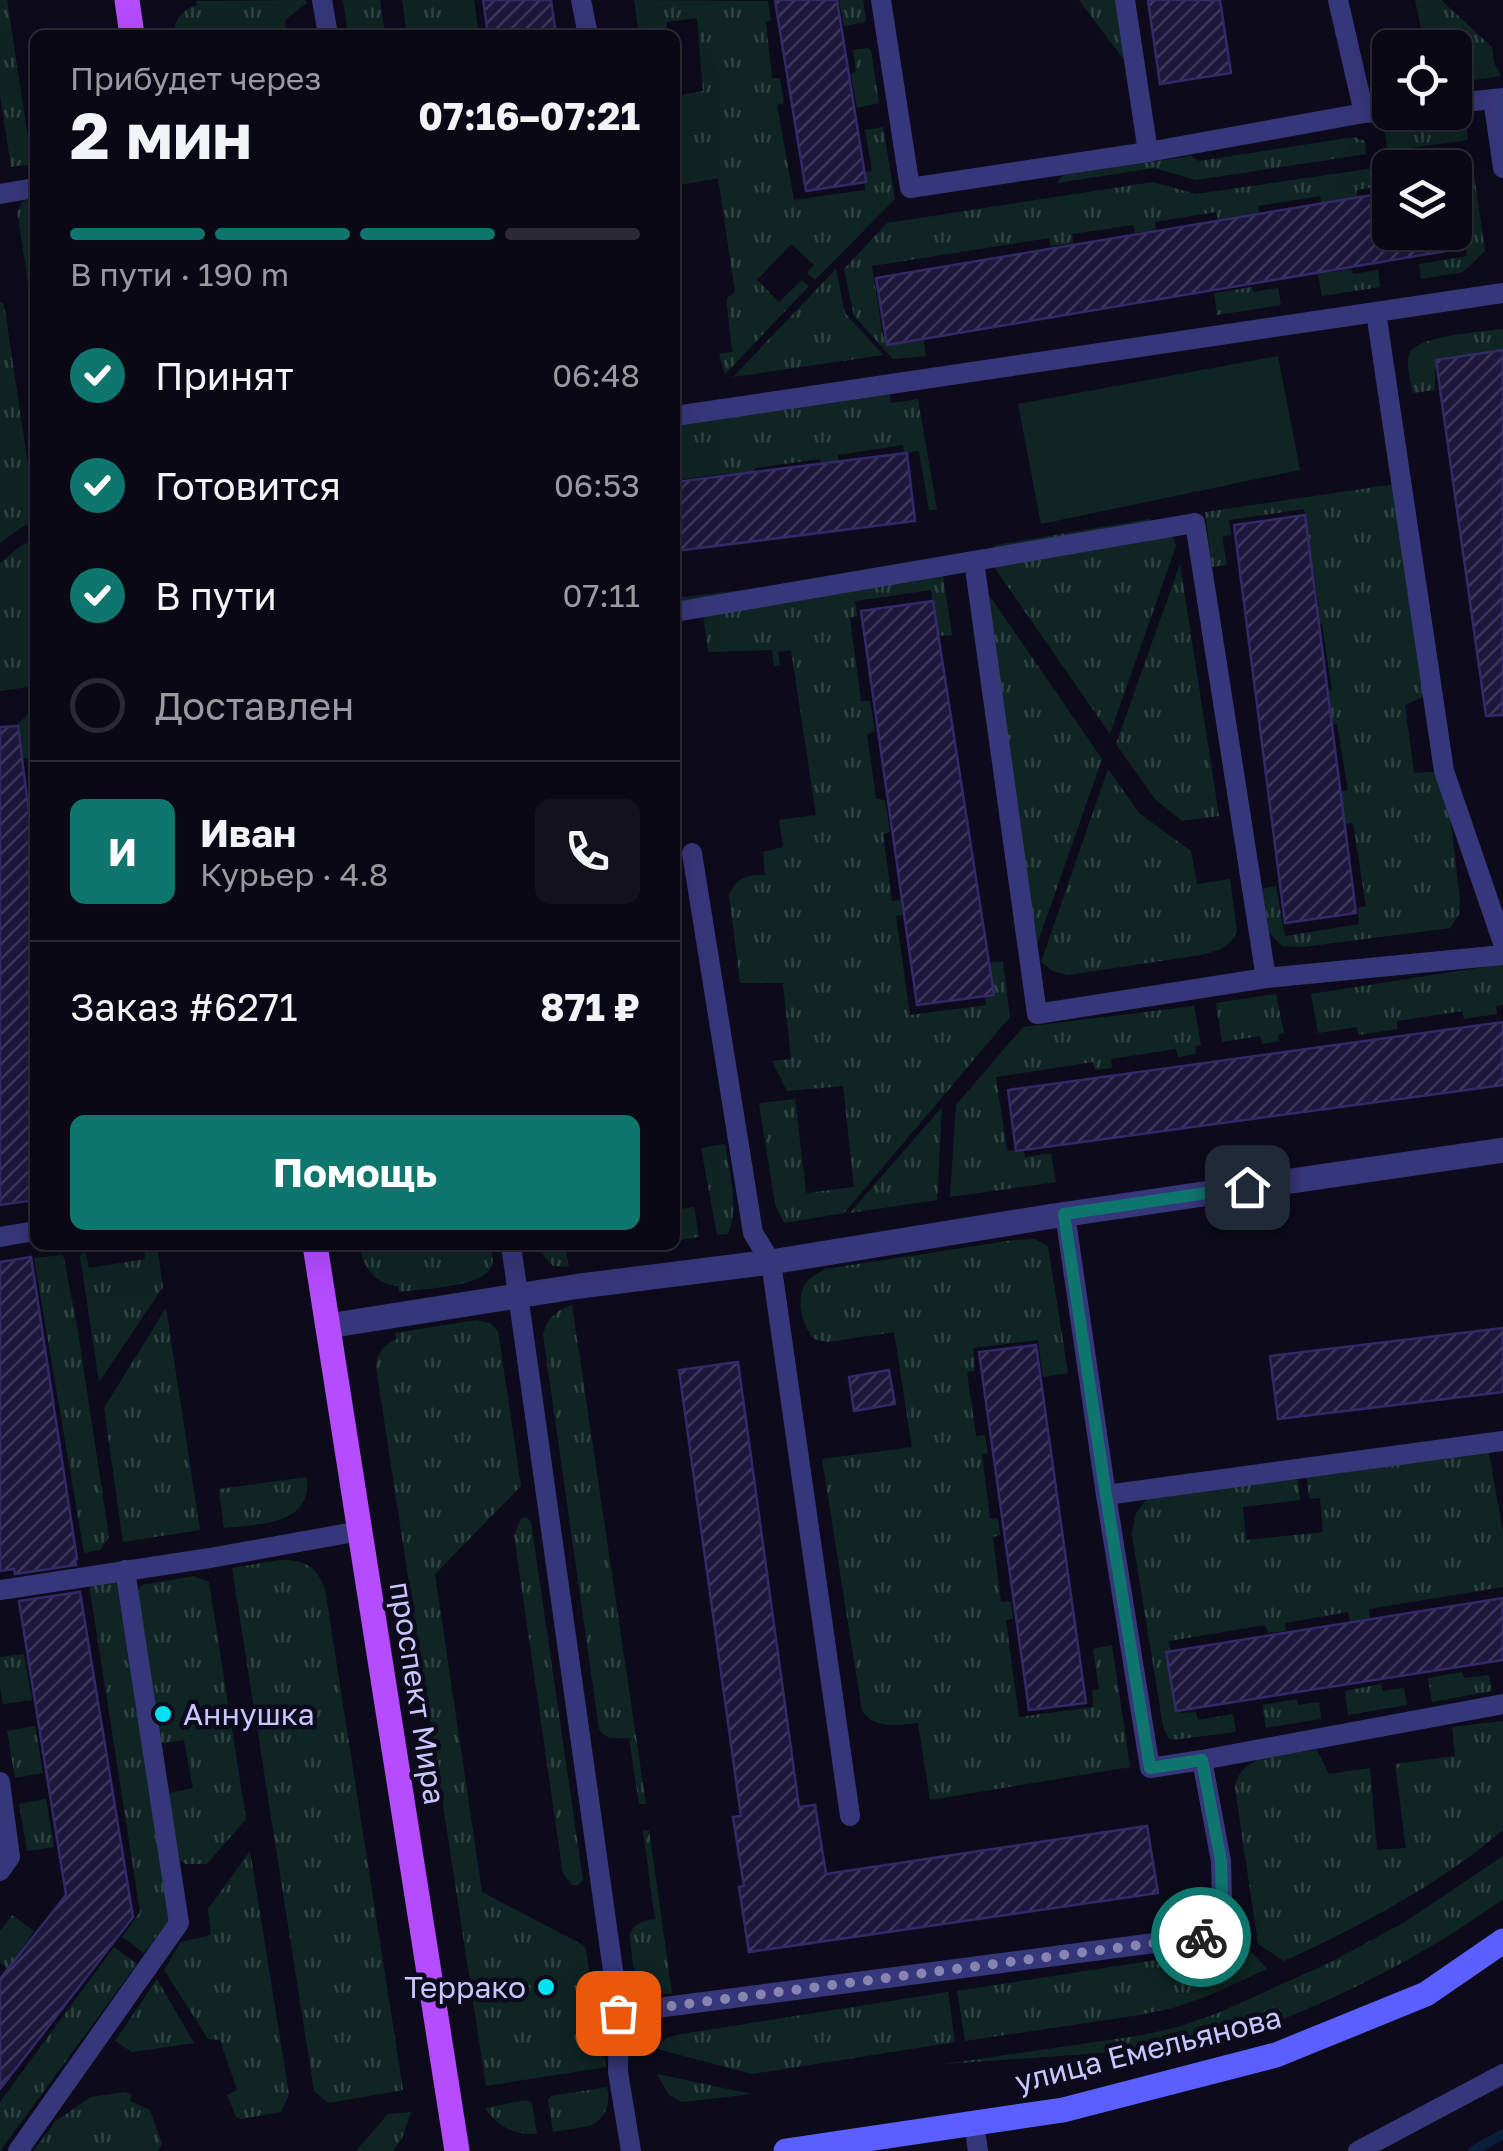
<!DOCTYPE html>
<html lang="ru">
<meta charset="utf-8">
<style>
body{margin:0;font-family:"Golos Text",sans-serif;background:#13111d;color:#f1f3f6;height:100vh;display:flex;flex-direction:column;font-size:38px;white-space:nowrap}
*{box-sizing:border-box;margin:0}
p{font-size:32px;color:#999aa0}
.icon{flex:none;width:55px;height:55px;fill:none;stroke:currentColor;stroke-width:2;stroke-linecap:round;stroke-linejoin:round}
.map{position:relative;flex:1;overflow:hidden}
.details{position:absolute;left:30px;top:30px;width:650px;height:1220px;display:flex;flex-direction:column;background:#0a0814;border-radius:15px;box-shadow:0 10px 40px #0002,0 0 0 2px #2a2934}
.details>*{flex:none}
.fabs{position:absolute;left:1372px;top:30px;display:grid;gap:20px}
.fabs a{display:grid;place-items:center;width:100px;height:100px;border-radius:15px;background:#0a0814;box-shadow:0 10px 40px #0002,0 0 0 2px #2a2934;font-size:50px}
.pin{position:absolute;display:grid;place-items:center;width:85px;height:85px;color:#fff;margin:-42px;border-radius:20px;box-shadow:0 5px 15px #0006}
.courier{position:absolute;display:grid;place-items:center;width:100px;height:100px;margin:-50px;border:8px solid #0f766e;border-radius:50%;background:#fff;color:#222;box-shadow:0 2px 12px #0007}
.headline em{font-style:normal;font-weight:700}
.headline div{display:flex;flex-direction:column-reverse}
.headline{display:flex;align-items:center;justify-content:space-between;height:170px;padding:0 40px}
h1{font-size:65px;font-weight:700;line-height:75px}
.bar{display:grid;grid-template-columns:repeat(4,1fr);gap:15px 10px;align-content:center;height:120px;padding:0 40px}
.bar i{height:12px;border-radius:8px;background:#2a2934}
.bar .current{background:#0f766e}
.bar p{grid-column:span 4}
.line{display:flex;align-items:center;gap:25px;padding:0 40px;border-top:2px solid #2a2934}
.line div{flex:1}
.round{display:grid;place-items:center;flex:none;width:105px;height:105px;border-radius:15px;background:#13111d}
ol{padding:0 40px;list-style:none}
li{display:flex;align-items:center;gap:30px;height:110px}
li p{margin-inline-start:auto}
li .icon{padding:10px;border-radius:50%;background:#0f766e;color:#fff;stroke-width:4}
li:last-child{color:#999aa0}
li i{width:55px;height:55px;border:5px solid #2a2934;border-radius:50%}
.cta{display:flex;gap:20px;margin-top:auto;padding:20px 40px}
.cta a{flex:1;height:115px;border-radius:15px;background:#0f766e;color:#fff;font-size:40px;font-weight:700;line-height:115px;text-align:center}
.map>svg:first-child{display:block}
.grass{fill:url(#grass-tufts)}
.garden{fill:#0e2523}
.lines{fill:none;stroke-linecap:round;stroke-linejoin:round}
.stream{stroke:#0a1e3b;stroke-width:10}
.building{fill:url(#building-hatch);stroke:#332968;stroke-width:2.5}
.lane{stroke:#36367a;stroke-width:20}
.street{stroke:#36367a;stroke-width:25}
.secondary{stroke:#5c5fff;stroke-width:25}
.primary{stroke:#b54cff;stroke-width:25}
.done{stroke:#8784af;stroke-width:10;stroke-dasharray:0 18}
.route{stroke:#0f766e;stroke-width:12}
.poi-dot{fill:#01e1ef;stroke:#0d0b1b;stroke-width:4}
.labels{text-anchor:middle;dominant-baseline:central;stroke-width:9;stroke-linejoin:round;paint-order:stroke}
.street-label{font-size:30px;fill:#c9c5ff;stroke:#0d0b1b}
.poi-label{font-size:30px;fill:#c9c5ff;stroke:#0d0b1b;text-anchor:start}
</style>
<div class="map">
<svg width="1503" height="2151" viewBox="0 0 1503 2151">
<defs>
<pattern id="grass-tufts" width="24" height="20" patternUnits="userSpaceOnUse" patternTransform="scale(2.5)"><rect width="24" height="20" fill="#0e2523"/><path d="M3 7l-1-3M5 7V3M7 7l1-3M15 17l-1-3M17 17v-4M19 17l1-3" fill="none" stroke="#304344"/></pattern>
<pattern id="building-hatch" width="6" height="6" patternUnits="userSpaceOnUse" patternTransform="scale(2.5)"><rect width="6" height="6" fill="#1d173c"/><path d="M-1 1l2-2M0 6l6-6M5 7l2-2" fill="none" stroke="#3c3759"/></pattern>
</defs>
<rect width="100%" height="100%" fill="#0d0b1b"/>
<g class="grass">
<path d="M 0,0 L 7,0 L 32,164 L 11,167 L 0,95 Z"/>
<path d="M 305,0 L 307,3 L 285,20 L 287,35 L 174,35 C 174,19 182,10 197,5 L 196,1 Z"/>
<path d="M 343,0 L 380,0 L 385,35 L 348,35 Z"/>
<path d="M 402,0 L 474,0 L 479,35 L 407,35 Z"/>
<path d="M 634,0 L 768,1 L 771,20 L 766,22 L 772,78 L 780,78 L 784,103 L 777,105 L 794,200 L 865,190 L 863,173 L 872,171 L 865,130 L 883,127 L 895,199 L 815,280 L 807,273 L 814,265 L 791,244 L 757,280 L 779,302 L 802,280 L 809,286 L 725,374 L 719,354 L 732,352 L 727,305 L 727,298 L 735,292 L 718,178 L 675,186 L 675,96 L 703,91 L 697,18 L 667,22 L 667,35 L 639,35 Z"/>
<path d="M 839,0 L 863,0 L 866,22 L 844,26 Z"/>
<path d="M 1079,0 L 1118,0 L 1128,65 Z"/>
<path d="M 1415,0 L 1441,0 L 1492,47 L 1494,63 L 1501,76 L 1455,83 L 1455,48 L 1425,47 Z"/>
<path d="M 868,48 L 871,51 L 879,103 L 857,108 L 851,74 L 856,72 L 853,50 Z"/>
<path d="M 1459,115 L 1465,116 L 1468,140 L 1388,151 L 1384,127 Z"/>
<path d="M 1354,137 L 1365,141 L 1366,154 L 1196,180 L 1154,168 L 1057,183 L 1063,175 L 1191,156 L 1199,161 Z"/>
<path d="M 1471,154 L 1485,251 L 1463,272 L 1421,279 L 1419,264 L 1467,256 L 1455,184 L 1455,168 L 1390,168 L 1390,184 L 1357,190 L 1357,198 L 1322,204 L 1320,196 L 1258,206 L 1259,214 L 1218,221 L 1216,212 L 1155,222 L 1156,230 L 1135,233 L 1133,225 L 1072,234 L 1073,243 L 1051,246 L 1049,238 L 872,266 L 883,337 L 898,335 L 900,344 L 924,340 L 926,356 L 893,359 L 854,316 L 844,269 L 887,223 L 1153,182 L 1196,194 Z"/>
<path d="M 35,199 L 35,328 L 17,210 L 23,201 Z"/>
<path d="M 836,269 L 845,313 L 883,355 L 733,377 Z"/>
<path d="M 1351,269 L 1353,274 L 1378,270 L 1380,287 L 1322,296 L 1318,274 Z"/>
<path d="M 1252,287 L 1253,292 L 1278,288 L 1281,305 L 1217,315 L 1214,293 Z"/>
<path d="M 0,302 L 4,304 L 35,512 L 35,523 L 25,525 L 0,543 Z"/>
<path d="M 1503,329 L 1503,358 L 1435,369 L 1435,390 L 1413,393 C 1411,382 1405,363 1410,353 C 1419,335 1483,332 1503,329 Z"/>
<path d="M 889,391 L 891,403 L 918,399 L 937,510 L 929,510 L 919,451 L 904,453 L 903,445 L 838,455 L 838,464 L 822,466 L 820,459 L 755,468 L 755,476 L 732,480 L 730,473 L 675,480 L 675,424 Z"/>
<path d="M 1396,484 L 1425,696 L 1405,705 L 1414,773 C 1426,772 1439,769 1446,781 L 1460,900 L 1459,914 L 1450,928 L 1303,947 L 1282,946 L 1269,933 L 1262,889 L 1276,886 L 1285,936 L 1359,924 L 1358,908 L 1366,906 L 1353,823 L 1345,824 L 1340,792 L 1348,790 L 1337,724 L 1329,725 L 1324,691 L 1332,690 L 1322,624 L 1313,624 L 1311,609 L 1319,607 L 1304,509 L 1229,520 L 1231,535 L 1222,537 L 1227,565 L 1212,567 L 1205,512 Z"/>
<path d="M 1149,519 C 1162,523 1173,532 1176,546 L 1110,734 L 985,554 L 996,545 Z"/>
<path d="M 35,540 L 35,686 L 0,691 L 0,563 L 22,545 Z"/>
<path d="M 1180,564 L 1219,816 L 1182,821 L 1155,799 L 1116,744 Z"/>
<path d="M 943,575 L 952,635 L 938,636 L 931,590 L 855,601 L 857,616 L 850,618 L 861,701 L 870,701 L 875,731 L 867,734 L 876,799 L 885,800 L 890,832 L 883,834 L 892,901 L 901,900 L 903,915 L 896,916 L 910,1015 L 986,1005 L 984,989 L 988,963 L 1003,961 L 1010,1017 L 844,1213 L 784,1223 L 775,1204 L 759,1103 L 795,1099 L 806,1193 L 854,1187 L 843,1086 L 787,1091 L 772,1061 L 791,1059 L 783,983 L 740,983 L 729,895 C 737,877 747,875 765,875 L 763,852 L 783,847 L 779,820 L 816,815 L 791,650 L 778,652 L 780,665 L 774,666 L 772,650 L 708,652 L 703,613 L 675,615 L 675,598 L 835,579 Z"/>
<path d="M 976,576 L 1102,759 L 1034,953 Z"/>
<path d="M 35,707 L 35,762 L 0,749 L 0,742 Z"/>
<path d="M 1108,769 L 1139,813 L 1191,851 L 1197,884 L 1230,879 L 1237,932 C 1229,948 1218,951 1201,955 L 1068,975 L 1053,971 L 1041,962 Z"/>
<path d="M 1503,964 L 1503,1005 L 1496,1006 L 1497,1014 L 1464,1019 L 1462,1011 L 1397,1021 L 1397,1029 L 1359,1035 L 1357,1027 L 1318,1033 L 1311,994 Z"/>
<path d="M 1276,994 L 1284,1033 L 1278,1034 L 1279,1041 L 1262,1044 L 1260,1036 L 1222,1042 L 1216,1003 Z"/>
<path d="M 1194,1006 L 1201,1045 L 1195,1046 L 1196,1054 L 1178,1057 L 1176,1049 L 1111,1059 L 1112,1068 L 1095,1070 L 1093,1062 L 996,1077 L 1007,1151 L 1023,1149 L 1025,1157 L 1051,1153 L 1056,1182 L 950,1197 L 956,1105 L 1023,1027 Z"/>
<path d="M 942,1107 L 937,1200 L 850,1213 Z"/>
<path d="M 725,1144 C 729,1173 740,1207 728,1234 L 717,1235 L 701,1148 Z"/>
<path d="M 694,1207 L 699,1237 L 675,1241 L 675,1210 Z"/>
<path d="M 1035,1239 L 1048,1246 L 1068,1373 L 1043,1377 L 1038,1340 L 973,1348 L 975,1371 L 967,1372 L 976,1436 L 985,1435 L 988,1453 L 982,1455 L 990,1519 L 998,1518 L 1000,1535 L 993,1537 L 1001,1602 L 1011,1601 L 1013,1619 L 1006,1620 L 1019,1717 L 1093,1707 L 1092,1690 L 1099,1689 L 1093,1649 L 1112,1645 L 1130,1767 L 930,1800 L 918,1723 C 897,1725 877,1730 862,1711 L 822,1459 L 912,1447 L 894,1332 L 828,1342 L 814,1339 C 803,1327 795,1300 805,1284 C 810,1277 818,1273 825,1269 L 1014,1240 Z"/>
<path d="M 144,1245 L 157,1245 L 163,1287 L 99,1382 L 80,1256 L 85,1251 L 89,1268 L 145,1259 Z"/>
<path d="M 360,1245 L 491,1245 C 492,1253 495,1261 490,1269 C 481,1287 420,1289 399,1292 L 398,1286 C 374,1283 363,1268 360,1245 Z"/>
<path d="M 534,1245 L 565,1245 L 569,1267 L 553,1266 Z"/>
<path d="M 62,1255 L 64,1258 L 78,1332 L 109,1537 L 100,1550 L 84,1553 L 34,1258 Z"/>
<path d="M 572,1305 L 646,1804 L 639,1804 L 629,1738 C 617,1738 606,1741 599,1729 L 543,1334 C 548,1318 556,1310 572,1305 Z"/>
<path d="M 166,1308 L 200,1530 L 123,1542 L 104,1408 Z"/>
<path d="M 476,1320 L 490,1323 L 498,1331 L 521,1486 L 435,1574 L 482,1892 L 585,1946 L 606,2067 L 486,2086 L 376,1367 C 377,1352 384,1344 397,1339 L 395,1333 Z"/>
<path d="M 1487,1442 L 1503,1532 L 1503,1587 L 1369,1609 L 1370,1618 L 1350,1621 L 1348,1612 L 1285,1623 L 1286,1631 L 1268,1633 L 1265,1625 L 1169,1641 L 1181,1713 L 1196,1712 L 1198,1720 L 1233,1714 L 1236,1732 L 1172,1740 L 1168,1738 L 1163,1726 L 1132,1535 L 1135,1515 L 1147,1499 L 1297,1473 L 1300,1500 L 1243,1507 L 1246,1540 L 1323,1532 L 1320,1498 L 1309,1499 L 1306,1471 Z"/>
<path d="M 307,1477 C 313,1526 258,1524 224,1528 L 219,1489 Z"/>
<path d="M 526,1517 L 531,1522 L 583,1880 L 578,1885 L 572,1885 L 563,1874 L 514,1535 L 521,1518 Z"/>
<path d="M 280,1560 C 304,1559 317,1567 325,1589 L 403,2090 L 328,2103 L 314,2091 L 232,1568 Z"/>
<path d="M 194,1576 L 209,1582 L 246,1819 L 207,1864 L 185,1864 L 174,1856 L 164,1794 L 193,1788 L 184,1740 L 156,1744 L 133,1598 L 142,1585 Z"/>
<path d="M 116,1581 L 170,1919 L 144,1953 L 122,1937 L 140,1912 L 89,1584 Z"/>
<path d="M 24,1654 L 32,1700 L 3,1704 L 0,1686 L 0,1657 Z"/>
<path d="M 1462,1672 L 1464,1678 L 1489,1675 L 1492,1691 L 1432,1702 L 1428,1678 Z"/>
<path d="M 1381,1684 L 1383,1691 L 1404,1688 L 1407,1705 L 1348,1715 L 1345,1691 Z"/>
<path d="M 1297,1699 L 1298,1705 L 1319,1702 L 1321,1719 L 1266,1728 L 1262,1705 Z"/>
<path d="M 1503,1721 L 1503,1830 C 1440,1884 1359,1927 1284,1961 L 1258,1944 L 1235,1788 C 1239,1752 1290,1754 1317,1750 L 1329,1774 L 1370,1768 L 1377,1850 L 1406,1848 L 1395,1764 L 1455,1756 L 1452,1727 Z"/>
<path d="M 35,1726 L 43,1773 L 15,1778 L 7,1731 Z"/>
<path d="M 46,1799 L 54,1847 L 27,1851 L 19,1804 Z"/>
<path d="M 643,1830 L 649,1830 L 672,1993 C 632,1998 634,1969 630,1939 C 629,1924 643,1921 655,1919 Z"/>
<path d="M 250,1851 L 289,2094 L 281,2112 L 241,2119 L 236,2117 L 227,2095 L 237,2090 L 220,2040 L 208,2039 L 164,1970 L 181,1942 L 211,1935 L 208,1909 Z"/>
<path d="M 1503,1856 L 1503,1899 C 1415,1963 1317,2009 1215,2045 L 945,2064 L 1143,2035 L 1178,2027 L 1218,2013 L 1331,1962 L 1403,1923 Z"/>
<path d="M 12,1915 L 34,1931 L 8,1969 L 0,1963 L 0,1931 Z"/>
<path d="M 1246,1946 L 1267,1969 L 1210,1995 L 1173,2008 L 1139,2015 L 965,2041 L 957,1991 Z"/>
<path d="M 114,1947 L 137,1964 L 0,2151 L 0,2102 Z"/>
<path d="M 157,1979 L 194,2043 L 132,2052 L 115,2041 Z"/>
<path d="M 948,1992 L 955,2042 L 752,2074 L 657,2049 L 666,2038 L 682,2034 Z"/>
<path d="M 657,2074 L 752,2094 L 682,2102 L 669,2095 Z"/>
<path d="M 607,2087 C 611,2104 606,2117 590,2126 L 553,2132 L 548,2100 L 551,2096 Z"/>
<path d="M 124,2092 L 132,2094 L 130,2101 L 150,2110 L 162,2144 L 158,2151 L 33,2151 L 56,2121 L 91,2097 Z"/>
<path d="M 527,2100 L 532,2103 L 537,2134 C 514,2135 498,2127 485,2108 Z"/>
<path d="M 411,2112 L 402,2138 L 393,2151 L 356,2151 L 388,2114 Z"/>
</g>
<path class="garden" d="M 1278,356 L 1300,470 L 1041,524 L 1018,404 Z"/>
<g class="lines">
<path class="stream" d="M 1473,2151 L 1503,2134"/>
</g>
<g class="building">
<path d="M 483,0 L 551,0 L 556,35 L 488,35 Z"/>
<path d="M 775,0 L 837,0 L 866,182 L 806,191 Z"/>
<path d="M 1148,0 L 1220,0 L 1231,73 L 1160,84 Z"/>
<path d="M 1390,192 L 1390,232 L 1463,232 L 1464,248 L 887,345 L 876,278 Z"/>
<path d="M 1503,350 L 1503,715 L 1486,716 L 1436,360 Z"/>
<path d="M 907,453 L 915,521 L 675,551 L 675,482 Z"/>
<path d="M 1305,515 L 1356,913 L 1285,923 L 1234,525 Z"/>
<path d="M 933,601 L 994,995 L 917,1005 L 861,611 Z"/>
<path d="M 18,726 L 35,862 L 35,1200 L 0,1205 L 0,727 Z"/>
<path d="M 1503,1022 L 1503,1085 L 1016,1151 L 1008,1090 Z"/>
<path d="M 31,1257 L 77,1559 L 75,1559 L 76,1565 L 15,1574 L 14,1569 L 0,1571 L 0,1262 Z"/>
<path d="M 1503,1328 L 1503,1392 L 1278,1419 L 1270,1356 Z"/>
<path d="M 1036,1345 L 1086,1703 L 1029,1710 L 979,1352 Z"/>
<path d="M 738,1362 L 799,1807 L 815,1805 L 826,1874 L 1147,1826 L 1158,1893 L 749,1952 L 739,1887 L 744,1886 L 733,1817 L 741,1816 L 679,1370 Z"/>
<path d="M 889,1370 L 895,1404 L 854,1411 L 849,1377 Z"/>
<path d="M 80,1592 L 133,1917 L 0,2089 L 0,1979 L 66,1895 L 19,1601 Z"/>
<path d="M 1503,1598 L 1503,1660 L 1176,1711 L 1166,1652 Z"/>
</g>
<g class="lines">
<g class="lane">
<path d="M 322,0 L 328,35"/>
<path d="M 581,0 L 588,35"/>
<path d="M 881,0 L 910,188 L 1148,152 L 1364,113 L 1338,0"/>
<path d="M 1125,0 L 1148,152"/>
<path d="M 1493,99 L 1503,168"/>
<path d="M 1455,103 L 1503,98"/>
<path d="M 1364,113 L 1390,111"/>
<path d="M 0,194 L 35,188"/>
<path d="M 1503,293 L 1376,312 L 1444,771 L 1503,943"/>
<path d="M 675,416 L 1376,312"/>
<path d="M 974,561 L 1037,1014 L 1266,978 L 1503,955"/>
<path d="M 675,612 L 1195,523 L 1266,978"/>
<path d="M 692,853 L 753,1233 L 771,1262 L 850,1816"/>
<path d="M 1065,1214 L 1106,1495 L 1503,1441"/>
<path d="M 0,1237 L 35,1231"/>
<path d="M 511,1245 L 619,2013 L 618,2072 L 631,2151"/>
<path d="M 1106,1495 L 1150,1768 L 1202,1760"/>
<path d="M 0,1590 L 210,1558 L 360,1531"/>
<path d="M 0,1782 L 10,1857 L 0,1871"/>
<path d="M 619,2013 L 1223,1934 L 1221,1861 L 1202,1760 L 1503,1704"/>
<path d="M 974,2123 L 978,2151"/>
<path d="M 18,2151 L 179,1923 L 125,1570"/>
<path d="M 1358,2151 L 1503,2074"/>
</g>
<path class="street" d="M 328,1326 L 580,1286 L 771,1262 L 1047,1217 L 1503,1150"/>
<path class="secondary" d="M 786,2151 L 1063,2110 L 1276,2055 L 1426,1994 L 1503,1941"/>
<g class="primary">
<path d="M 127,0 L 132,35"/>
<path d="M 315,1245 L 457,2151"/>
</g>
</g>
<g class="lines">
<path class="done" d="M 618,2013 L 1201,1937"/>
<path class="route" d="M 1201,1937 L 1223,1934 L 1221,1861 L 1202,1760 L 1150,1768 L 1106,1495 L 1064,1214 L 1247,1187"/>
</g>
<g class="poi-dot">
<circle cx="163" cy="1714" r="10"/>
<circle cx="546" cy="1987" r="10"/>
</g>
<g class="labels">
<g class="street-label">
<text transform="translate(418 1693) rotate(81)">проспект Мира</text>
<text transform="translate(1148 2049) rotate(-14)">улица Емельянова</text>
</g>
<g class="poi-label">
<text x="183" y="1714">Аннушка</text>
<text x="526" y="1987" text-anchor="end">Террако</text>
</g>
</g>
</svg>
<div class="fabs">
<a><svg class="icon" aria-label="locate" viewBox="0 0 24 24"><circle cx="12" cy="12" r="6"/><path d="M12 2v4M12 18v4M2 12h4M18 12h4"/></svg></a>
<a><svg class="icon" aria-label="layers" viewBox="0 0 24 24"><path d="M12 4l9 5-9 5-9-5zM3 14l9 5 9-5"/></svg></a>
</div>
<div class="pin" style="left:618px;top:2013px;background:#ea580c"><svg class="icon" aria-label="bag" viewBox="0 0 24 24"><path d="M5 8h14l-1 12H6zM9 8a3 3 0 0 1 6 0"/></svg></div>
<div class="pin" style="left:1247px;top:1187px;background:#1f2937"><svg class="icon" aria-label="home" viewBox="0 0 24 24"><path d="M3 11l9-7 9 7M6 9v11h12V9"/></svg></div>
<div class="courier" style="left:1201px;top:1937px"><svg class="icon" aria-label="bike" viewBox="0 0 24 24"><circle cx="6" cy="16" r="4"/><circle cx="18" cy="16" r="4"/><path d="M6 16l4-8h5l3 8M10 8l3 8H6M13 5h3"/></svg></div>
<section class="details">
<div class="headline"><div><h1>2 мин</h1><p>Прибудет через</p></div><em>07:16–07:21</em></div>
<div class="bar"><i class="current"></i><i class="current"></i><i class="current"></i><i></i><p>В пути · 190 m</p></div>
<ol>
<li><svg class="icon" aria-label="check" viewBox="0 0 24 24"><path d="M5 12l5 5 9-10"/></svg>Принят<p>06:48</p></li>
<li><svg class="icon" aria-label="check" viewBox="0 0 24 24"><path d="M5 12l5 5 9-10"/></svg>Готовится<p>06:53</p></li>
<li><svg class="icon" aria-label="check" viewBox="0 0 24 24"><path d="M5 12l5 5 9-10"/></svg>В пути<p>07:11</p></li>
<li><i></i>Доставлен</li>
</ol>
<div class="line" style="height:180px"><b class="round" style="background:#0f766e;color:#fff">И</b><div><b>Иван</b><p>Курьер · 4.8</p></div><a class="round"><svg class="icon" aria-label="phone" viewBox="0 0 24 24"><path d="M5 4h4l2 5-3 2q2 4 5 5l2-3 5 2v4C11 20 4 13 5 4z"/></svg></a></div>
<div class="line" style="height:130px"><div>Заказ #6271</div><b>871 ₽</b></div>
<div class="cta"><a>Помощь</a></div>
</section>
</div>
